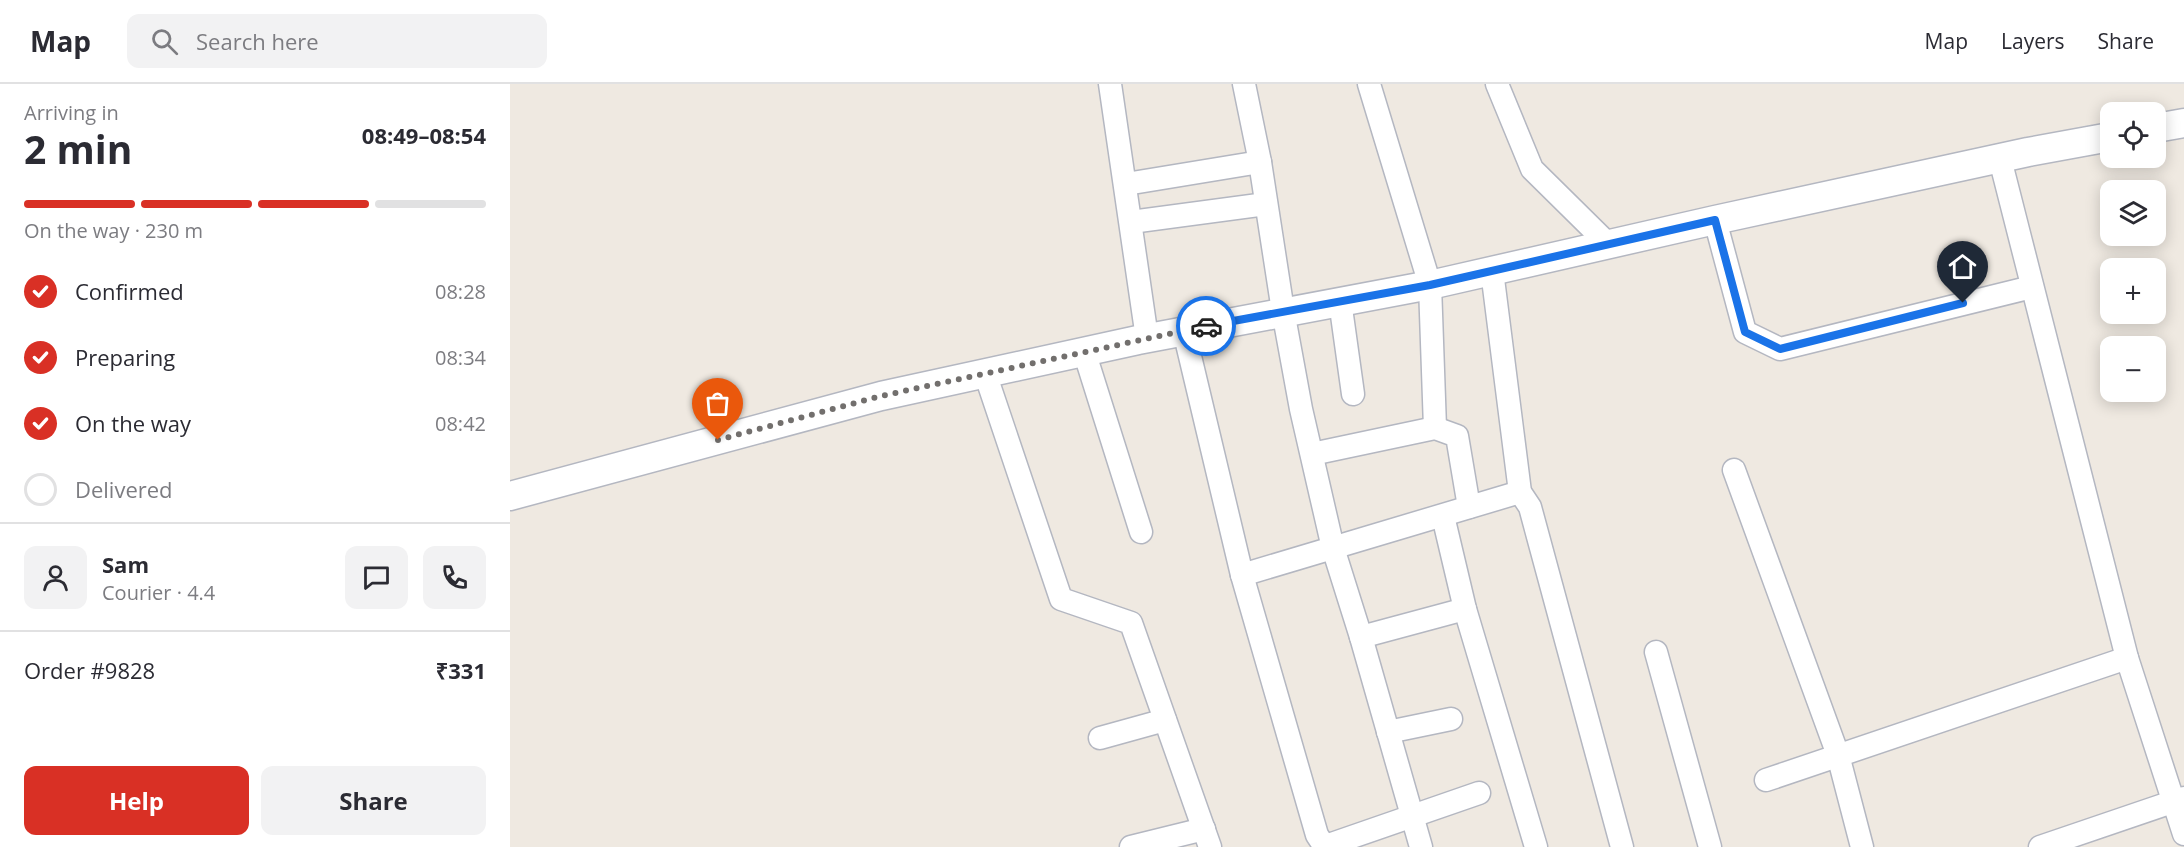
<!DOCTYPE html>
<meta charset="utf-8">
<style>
body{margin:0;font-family:"Open Sans",sans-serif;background:#f2f2f3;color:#2b2b33;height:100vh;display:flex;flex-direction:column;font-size:22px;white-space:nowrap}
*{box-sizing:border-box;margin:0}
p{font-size:20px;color:#7c7c81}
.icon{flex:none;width:33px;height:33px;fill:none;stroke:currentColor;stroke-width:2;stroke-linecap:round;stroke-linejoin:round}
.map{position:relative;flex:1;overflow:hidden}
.sheet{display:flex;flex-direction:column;background:#fff;width:510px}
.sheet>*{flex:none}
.buttons{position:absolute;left:1590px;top:18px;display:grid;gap:12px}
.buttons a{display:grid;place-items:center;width:66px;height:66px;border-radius:12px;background:#fff;box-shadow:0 3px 15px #0003;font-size:30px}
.pin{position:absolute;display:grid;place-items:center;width:51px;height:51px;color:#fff;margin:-62px -26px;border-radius:50% 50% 50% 0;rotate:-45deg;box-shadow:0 0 6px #0007}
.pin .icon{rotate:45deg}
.courier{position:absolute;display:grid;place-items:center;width:60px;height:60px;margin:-30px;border:4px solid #1a73e8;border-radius:50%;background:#fff;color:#222;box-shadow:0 2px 8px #0007}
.headline em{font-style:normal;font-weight:700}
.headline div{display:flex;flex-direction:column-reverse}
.headline{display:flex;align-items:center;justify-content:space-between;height:102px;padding:0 24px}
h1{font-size:39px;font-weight:700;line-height:45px}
.bar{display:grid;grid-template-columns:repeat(4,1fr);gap:9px 6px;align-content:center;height:72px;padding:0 24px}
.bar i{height:8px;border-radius:4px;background:#e1e1e2}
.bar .on{background:#d93025}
.bar p{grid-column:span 4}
.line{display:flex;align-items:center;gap:15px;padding:0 24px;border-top:2px solid #e1e1e2}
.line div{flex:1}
.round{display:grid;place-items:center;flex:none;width:63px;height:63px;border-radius:12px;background:#f2f2f3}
ol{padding:0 24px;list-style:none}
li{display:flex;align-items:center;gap:18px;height:66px}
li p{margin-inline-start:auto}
li .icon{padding:6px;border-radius:50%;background:#d93025;color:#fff;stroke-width:4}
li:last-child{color:#7c7c81}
li i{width:33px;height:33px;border:3px solid #e1e1e2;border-radius:50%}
.action{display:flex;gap:12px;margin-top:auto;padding:12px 24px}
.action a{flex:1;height:69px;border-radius:12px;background:#d93025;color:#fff;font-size:24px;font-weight:700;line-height:69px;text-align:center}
.action a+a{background:#f2f2f3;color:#2b2b33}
header{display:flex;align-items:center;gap:36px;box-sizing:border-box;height:84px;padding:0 30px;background:#fff;border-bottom:2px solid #e1e1e2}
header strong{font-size:28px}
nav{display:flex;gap:33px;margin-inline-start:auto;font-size:21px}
.search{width:420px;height:54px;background:#f2f2f3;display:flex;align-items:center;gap:15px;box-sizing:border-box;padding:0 21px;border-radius:12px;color:#7c7c81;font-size:22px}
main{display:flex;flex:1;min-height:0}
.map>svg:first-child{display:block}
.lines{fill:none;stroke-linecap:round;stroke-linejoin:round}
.minor-casing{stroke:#b4b7c1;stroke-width:25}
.tertiary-casing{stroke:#b4b7c1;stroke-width:31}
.minor{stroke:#fff;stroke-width:22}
.tertiary{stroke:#fff;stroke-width:28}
.done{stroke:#726f6d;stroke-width:6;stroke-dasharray:0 10.8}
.route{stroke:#1a73e8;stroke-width:8}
</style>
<header>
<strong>Map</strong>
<div class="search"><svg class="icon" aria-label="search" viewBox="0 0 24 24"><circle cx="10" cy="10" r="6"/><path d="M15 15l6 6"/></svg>Search here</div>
<nav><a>Map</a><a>Layers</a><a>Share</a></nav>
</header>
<main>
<section class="sheet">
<div class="headline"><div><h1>2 min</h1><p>Arriving in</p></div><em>08:49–08:54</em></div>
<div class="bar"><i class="on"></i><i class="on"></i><i class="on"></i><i></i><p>On the way · 230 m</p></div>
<ol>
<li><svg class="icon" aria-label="check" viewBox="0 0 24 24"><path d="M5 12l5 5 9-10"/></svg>Confirmed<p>08:28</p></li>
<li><svg class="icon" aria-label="check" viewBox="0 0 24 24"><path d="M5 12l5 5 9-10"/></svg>Preparing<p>08:34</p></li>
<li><svg class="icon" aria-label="check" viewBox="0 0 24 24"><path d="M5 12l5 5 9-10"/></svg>On the way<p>08:42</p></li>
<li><i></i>Delivered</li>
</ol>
<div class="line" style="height:108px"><a class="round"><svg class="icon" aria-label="person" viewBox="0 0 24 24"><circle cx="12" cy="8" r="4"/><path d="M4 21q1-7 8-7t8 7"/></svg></a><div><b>Sam</b><p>Courier · 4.4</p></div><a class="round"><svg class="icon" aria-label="chat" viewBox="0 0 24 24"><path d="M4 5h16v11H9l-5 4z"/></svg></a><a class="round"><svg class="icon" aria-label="phone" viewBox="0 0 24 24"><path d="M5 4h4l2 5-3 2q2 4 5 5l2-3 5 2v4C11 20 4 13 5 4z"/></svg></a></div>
<div class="line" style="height:78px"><div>Order #9828</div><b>₹331</b></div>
<div class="action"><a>Help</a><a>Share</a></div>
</section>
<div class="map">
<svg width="1674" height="763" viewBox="0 0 1674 763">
<rect width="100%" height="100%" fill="#efe9e1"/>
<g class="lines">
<defs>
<g id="minor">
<path d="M 600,0 L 637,254"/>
<path d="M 734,0 L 750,78 L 773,227 L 791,325 L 823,464 L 851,553 L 911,763"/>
<path d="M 859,0 L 920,201 L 925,344"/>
<path d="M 987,0 L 1022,85 L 1099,161"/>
<path d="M 1490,75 L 1617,574 L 1674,750"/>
<path d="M 616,100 L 750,78"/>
<path d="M 1205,136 L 1235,248 L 1270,265 L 1522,203"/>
<path d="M 621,138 L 756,120"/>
<path d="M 982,187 L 1010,408 L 1020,423 L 1112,763"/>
<path d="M 830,217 L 843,310"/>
<path d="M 674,247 L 732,491 L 807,751 L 815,763"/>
<path d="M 574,267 L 631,448"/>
<path d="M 475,289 L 551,515 L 621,539 L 700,763"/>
<path d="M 802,370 L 925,344 L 947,352 L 959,423"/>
<path d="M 1224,386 L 1328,671 L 1352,763"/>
<path d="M 933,432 L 955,525 L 1026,763"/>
<path d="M 732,491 L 1010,408"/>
<path d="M 851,553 L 955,525"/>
<path d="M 1146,568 L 1200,763"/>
<path d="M 878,648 L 941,635"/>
<path d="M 590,654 L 655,636"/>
<path d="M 1256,696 L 1617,574"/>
<path d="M 621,763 L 694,745"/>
<path d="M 813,763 L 969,709"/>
<path d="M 1530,763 L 1674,714"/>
</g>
<g id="tertiary">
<path d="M 1646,44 L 1674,39"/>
<path d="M 0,412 L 371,312 L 628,256 L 920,201 L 1205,136 L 1518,68 L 1600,53"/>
</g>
</defs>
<use href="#minor" class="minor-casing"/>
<use href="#tertiary" class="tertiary-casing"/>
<use href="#minor" class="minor"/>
<use href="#tertiary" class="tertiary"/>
</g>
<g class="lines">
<path class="done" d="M 208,356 L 371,312 L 696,242"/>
<path class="route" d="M 696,242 L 920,201 L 1205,136 L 1235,248 L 1270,265 L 1453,219"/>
</g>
</svg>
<div class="buttons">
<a><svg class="icon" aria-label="locate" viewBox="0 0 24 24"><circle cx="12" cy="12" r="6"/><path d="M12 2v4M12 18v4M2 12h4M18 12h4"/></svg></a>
<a><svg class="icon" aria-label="layers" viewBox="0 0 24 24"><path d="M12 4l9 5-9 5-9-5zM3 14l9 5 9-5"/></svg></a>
<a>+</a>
<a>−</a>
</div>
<div class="pin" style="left:208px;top:356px;background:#ea580c"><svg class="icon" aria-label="bag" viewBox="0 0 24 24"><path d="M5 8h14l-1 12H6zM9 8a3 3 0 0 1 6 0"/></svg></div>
<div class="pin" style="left:1453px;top:219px;background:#1f2937"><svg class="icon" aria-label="home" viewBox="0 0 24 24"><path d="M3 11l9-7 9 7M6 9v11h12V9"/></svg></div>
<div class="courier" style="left:696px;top:242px"><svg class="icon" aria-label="car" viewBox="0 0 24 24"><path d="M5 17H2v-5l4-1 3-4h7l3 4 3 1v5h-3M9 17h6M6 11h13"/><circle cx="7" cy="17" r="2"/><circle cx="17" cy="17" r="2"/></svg></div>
</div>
</main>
